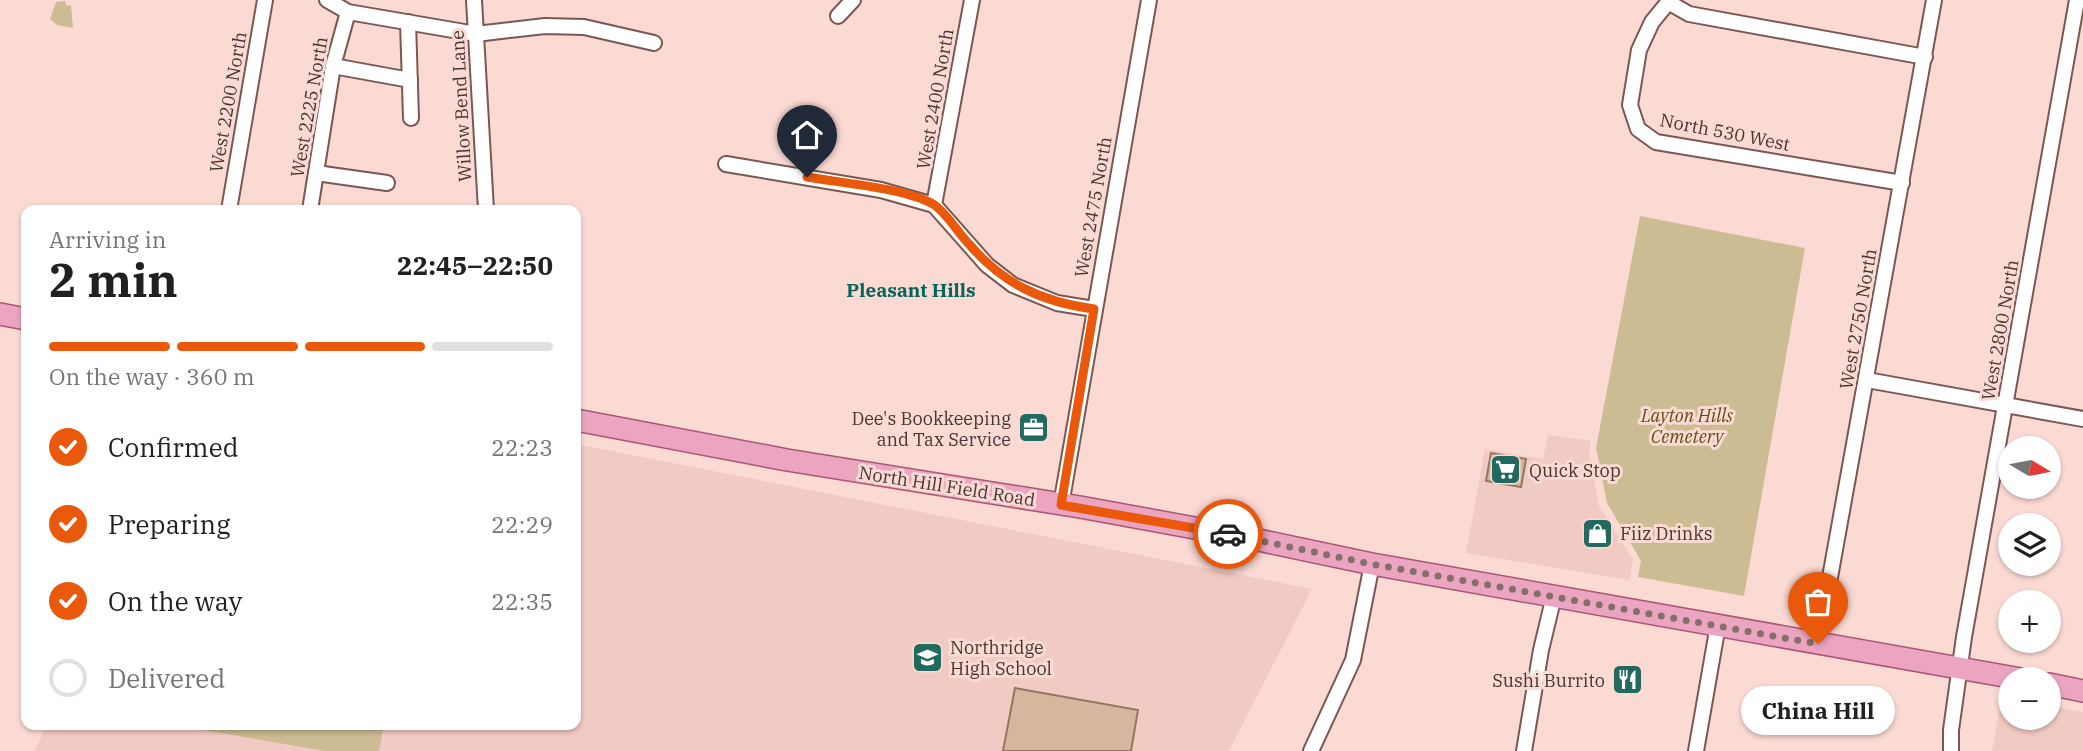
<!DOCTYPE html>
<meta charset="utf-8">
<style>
body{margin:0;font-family:"IBM Plex Serif",serif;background:#f6f6f6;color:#202124;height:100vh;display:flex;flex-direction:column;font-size:26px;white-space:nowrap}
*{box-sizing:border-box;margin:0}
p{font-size:23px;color:#757577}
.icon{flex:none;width:38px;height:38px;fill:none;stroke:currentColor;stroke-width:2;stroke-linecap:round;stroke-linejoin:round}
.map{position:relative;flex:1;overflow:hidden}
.drawer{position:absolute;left:21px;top:205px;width:560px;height:525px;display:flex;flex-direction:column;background:#fff;border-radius:14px;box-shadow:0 2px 5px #0004}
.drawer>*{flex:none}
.needle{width:46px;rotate:100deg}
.tools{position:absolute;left:1998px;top:436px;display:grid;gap:14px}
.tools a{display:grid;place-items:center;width:63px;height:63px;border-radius:50%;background:#fff;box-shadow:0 2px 5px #0004;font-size:35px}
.pin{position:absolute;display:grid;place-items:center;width:60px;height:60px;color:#fff;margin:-72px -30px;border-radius:50% 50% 50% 0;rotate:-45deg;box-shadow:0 0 7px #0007}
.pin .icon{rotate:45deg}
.courier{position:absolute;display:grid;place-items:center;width:70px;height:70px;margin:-35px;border:5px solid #ea580c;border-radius:50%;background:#fff;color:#222;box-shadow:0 2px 9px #0007}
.bubble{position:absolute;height:49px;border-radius:24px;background:#fff;box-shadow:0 2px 5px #0004;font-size:23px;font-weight:700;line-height:49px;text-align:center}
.headline em{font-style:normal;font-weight:700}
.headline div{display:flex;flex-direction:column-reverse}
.headline{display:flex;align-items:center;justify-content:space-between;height:119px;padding:0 28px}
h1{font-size:46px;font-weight:700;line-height:52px}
.bar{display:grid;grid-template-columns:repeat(4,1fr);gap:10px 7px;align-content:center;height:84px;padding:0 28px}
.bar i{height:9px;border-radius:5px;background:#e0e0e0}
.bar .current{background:#ea580c}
.bar p{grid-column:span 4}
ol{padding:0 28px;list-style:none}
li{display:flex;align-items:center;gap:21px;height:77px}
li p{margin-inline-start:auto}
li .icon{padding:7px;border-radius:50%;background:#ea580c;color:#fff;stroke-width:4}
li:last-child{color:#757577}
li i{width:38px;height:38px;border:4px solid #e0e0e0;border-radius:50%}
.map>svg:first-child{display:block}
.built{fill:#f1cac3}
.green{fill:#ccbc93}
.building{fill:#d6b69f;stroke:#947761;stroke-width:2}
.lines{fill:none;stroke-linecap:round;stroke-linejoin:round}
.street-casing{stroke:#7b5751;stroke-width:18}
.primary-casing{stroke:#aa5774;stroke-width:24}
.street{stroke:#fff;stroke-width:14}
.primary{stroke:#eca5c1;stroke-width:21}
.done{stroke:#866f6b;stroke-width:7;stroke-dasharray:0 12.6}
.route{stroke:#ea580c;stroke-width:9}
.labels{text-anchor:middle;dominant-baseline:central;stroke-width:6;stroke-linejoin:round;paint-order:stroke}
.street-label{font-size:18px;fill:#473633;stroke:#fcdad4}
.park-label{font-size:18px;font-style:italic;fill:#624f17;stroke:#fcdad4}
.poi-label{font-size:18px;fill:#473633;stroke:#fcdad4;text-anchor:start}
.neighbourhood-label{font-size:19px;font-weight:bold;fill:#06655a;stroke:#fcdad4}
</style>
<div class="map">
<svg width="2083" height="751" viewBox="0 0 2083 751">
<rect width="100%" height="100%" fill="#fcdad4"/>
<g class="built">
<path d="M 1548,435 L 1591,441 L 1589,453 L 1599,506 L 1633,559 L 1630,580 L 1466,553 L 1485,449 L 1543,459 Z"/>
<path d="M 576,444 L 1312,589 L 1229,751 L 34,751 L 48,724 L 576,724 Z"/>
<path d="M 2002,697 L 2011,699 L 2011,718 L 2049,718 L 2049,706 L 2083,712 L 2083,751 L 1992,751 Z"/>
</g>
<g class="green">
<path d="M 65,1 L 67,6 L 71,5 L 73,28 L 57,25 L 50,19 L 56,2 Z"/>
<path d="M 1640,216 L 1805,248 L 1744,596 L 1638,577 L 1641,561 L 1607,503 L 1596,448 Z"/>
<path d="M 174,725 L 384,724 L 384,725 L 379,751 L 325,751 Z"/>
</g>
<g class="building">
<path d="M 1491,453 L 1526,459 L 1521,487 L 1486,481 Z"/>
<path d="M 1015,688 L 1138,710 L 1131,751 L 1003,751 Z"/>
</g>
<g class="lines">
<defs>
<g id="street">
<path d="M 327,0 L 348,12 L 476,34 L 545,26 L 584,27 L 654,43"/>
<path d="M 474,0 L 486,210"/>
<path d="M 1670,0 L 1652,22 L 1639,50 L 1630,105 L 1638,129 L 1656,142 L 1902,183"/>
<path d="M 1668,2 L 1689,14 L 1925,57"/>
<path d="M 838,16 L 853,0"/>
<path d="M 408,22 L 411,118"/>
<path d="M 333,66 L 410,80"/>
<path d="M 726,164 L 881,190 L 934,205 L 987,265 L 1013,285 L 1057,303 L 1094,309"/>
<path d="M 316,173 L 387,183"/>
<path d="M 934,205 L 972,0"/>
<path d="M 229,210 L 265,0"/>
<path d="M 310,210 L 333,66 L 348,12"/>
<path d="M 1867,380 L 2083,419"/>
<path d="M 1061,505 L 1149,0"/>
<path d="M 1818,644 L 1934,0"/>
<path d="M 1311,751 L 1353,660 L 1372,564"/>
<path d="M 1524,751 L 1541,650 L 1554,596"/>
<path d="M 1696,751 L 1718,625"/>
<path d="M 1951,751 L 1951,730 L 1964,637 L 2077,0"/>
</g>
<g id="primary">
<path d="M 0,314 L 26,319"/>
<path d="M 576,420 L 787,460 L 1080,507 L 1249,538 L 1372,564 L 2021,679"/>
<path d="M 2049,684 L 2083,691"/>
</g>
</defs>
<use href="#street" class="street-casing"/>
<use href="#primary" class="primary-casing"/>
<use href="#street" class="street"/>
<use href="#primary" class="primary"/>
</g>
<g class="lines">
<path class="done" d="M 1228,534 L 1371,564 L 1818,644"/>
<path class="route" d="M 807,177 C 841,183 904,188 933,204 C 946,212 958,233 969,244 C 1003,284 1042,302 1094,309 L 1061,505 L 1228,534"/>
</g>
<defs>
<symbol id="office-square" viewBox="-11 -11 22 22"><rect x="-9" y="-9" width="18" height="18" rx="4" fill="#226a5f" stroke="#fcdad4"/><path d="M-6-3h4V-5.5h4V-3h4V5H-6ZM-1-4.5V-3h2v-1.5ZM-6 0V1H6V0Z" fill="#fff"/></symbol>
<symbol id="supermarket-square" viewBox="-11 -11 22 22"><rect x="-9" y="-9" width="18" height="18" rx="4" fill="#226a5f" stroke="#fcdad4"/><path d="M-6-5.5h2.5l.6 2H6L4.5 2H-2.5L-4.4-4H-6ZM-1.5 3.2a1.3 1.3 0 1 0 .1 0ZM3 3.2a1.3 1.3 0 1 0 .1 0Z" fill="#fff"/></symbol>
<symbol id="shop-square" viewBox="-11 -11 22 22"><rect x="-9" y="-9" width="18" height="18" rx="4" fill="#226a5f" stroke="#fcdad4"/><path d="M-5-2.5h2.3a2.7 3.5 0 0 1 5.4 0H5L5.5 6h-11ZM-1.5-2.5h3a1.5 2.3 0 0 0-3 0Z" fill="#fff"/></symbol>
<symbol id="school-square" viewBox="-11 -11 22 22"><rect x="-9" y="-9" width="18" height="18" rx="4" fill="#226a5f" stroke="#fcdad4"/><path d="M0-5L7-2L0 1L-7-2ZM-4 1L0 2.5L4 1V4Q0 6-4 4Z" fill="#fff"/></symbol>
<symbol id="restaurant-square" viewBox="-11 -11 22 22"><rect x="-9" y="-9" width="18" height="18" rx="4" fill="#226a5f" stroke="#fcdad4"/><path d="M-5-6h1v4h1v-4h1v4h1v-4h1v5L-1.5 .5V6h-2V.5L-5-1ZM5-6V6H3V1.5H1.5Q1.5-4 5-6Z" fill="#fff"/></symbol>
</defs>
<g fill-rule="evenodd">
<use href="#office-square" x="1016" y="410" width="35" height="35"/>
<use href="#supermarket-square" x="1488" y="452" width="35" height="35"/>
<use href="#shop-square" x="1580" y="516" width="35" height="35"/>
<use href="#school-square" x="910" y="640" width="35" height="35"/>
<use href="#restaurant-square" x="1610" y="662" width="35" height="35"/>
</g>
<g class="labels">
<g class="street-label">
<text transform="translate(935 99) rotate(-80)">West 2400 North</text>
<text transform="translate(228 102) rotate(-80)">West 2200 North</text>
<text transform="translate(461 106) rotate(-93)">Willow Bend Lane</text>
<text transform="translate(309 107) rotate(-80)">West 2225 North</text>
<text transform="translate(1725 132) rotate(11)">North 530 West</text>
<text transform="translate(1093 207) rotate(-80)">West 2475 North</text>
<text transform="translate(1858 319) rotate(-80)">West 2750 North</text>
<text transform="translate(2000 330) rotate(-80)">West 2800 North</text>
<text transform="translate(947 486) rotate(9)">North Hill Field Road</text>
</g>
<g class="park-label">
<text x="1687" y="415">Layton Hills<tspan x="1687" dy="21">Cemetery</tspan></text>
</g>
<g class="poi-label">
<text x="1011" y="418" text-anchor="end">Dee's Bookkeeping<tspan x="1011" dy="21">and Tax Service</tspan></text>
<text x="1529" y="470">Quick Stop</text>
<text x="1620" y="533">Fiiz Drinks</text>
<text x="950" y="647">Northridge<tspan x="950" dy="21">High School</tspan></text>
<text x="1605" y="680" text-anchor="end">Sushi Burrito</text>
</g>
<g class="neighbourhood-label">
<text x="911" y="290">Pleasant Hills</text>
</g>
</g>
</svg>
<div class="tools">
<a><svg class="needle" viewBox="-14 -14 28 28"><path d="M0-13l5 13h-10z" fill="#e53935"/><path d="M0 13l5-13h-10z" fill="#757577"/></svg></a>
<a><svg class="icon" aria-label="layers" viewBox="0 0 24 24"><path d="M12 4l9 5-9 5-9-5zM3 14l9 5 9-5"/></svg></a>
<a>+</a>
<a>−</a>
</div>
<div class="pin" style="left:1818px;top:644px;background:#ea580c"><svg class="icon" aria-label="bag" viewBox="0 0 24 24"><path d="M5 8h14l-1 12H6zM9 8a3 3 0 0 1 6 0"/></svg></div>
<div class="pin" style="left:807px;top:177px;background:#1f2937"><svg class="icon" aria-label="home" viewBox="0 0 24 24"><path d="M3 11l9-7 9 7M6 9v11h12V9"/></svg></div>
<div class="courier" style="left:1228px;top:534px"><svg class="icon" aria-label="car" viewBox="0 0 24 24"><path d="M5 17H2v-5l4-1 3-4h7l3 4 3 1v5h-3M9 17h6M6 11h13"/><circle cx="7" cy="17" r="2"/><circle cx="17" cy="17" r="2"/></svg></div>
<div class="bubble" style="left:1741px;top:686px;width:154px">China Hill</div>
<section class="drawer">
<div class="headline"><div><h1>2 min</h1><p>Arriving in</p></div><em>22:45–22:50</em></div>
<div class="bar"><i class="current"></i><i class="current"></i><i class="current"></i><i></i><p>On the way · 360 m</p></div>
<ol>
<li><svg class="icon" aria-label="check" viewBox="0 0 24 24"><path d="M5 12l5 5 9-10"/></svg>Confirmed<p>22:23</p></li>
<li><svg class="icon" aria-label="check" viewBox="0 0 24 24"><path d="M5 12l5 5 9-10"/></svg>Preparing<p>22:29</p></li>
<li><svg class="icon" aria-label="check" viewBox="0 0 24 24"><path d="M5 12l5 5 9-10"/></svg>On the way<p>22:35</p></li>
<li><i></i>Delivered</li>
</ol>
</section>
</div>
